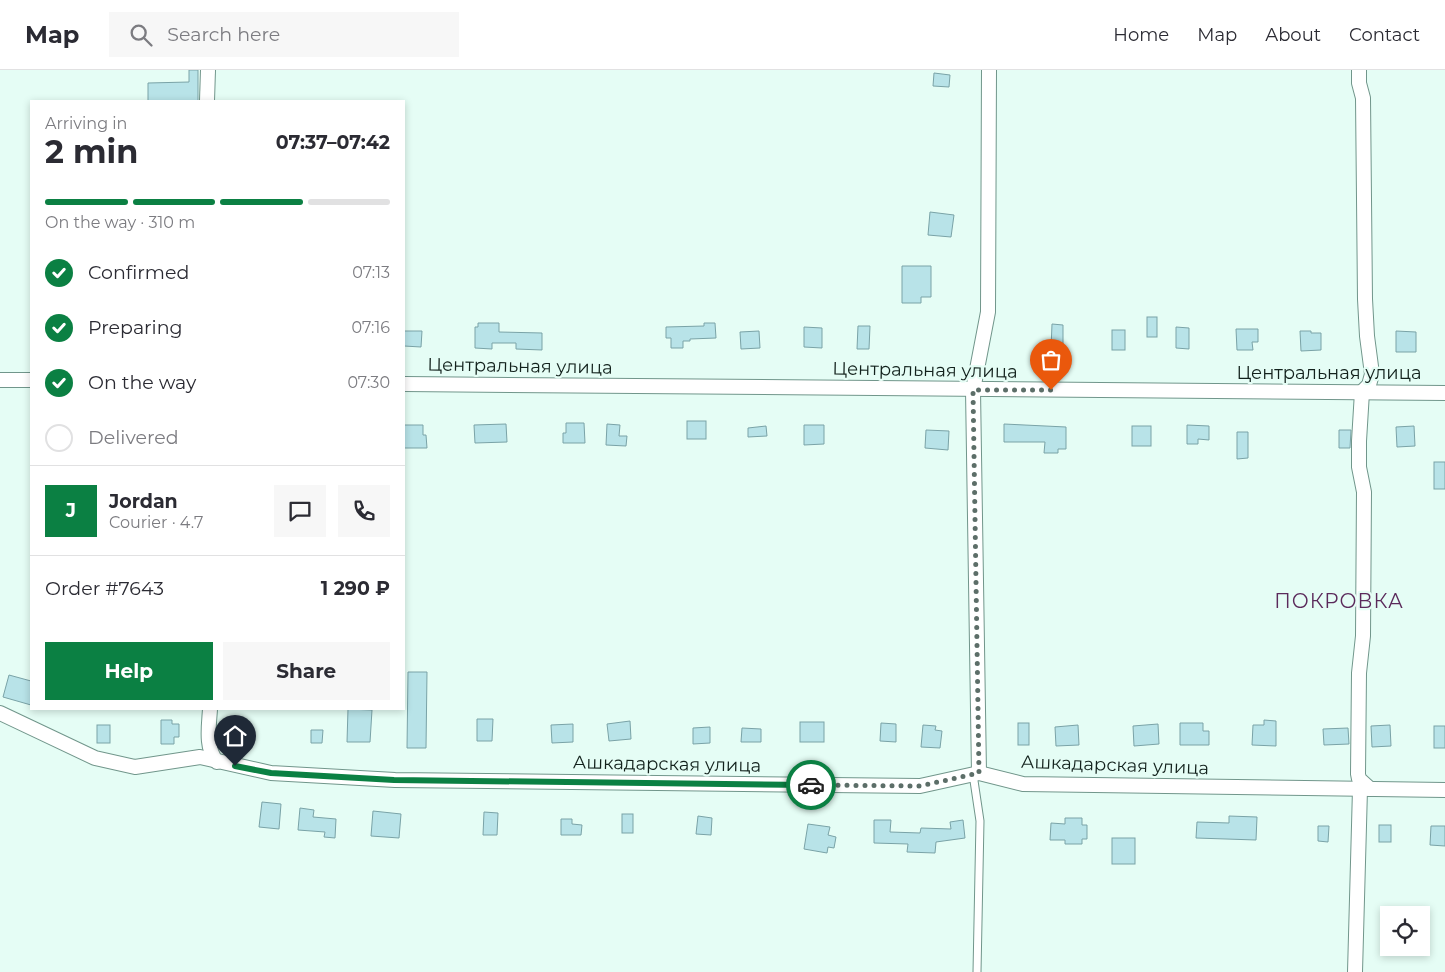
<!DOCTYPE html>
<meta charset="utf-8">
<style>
body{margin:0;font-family:Montserrat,sans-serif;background:#f7f7f7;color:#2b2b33;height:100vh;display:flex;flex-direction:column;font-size:19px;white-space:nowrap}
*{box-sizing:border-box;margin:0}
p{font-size:16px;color:#7c7c81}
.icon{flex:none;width:28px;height:28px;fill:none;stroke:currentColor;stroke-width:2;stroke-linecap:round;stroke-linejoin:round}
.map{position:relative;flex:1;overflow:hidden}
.panel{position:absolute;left:30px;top:30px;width:375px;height:610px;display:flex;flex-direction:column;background:#fff;border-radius:0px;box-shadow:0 2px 8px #0003}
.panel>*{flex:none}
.buttons{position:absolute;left:1380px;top:836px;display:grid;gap:10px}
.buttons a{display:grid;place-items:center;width:50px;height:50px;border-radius:0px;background:#fff;box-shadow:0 2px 8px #0003;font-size:25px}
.pin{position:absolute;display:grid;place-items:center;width:42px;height:42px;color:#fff;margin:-51px -21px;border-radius:50% 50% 50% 0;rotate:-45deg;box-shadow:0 0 5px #0007}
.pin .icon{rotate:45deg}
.courier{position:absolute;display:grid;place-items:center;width:50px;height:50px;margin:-25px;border:4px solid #0b8043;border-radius:50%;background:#fff;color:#222;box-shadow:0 1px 6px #0007}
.overview em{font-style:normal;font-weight:700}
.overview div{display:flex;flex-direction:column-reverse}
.overview{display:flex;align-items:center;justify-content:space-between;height:85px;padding:0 15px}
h1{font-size:32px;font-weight:700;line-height:38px}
.bar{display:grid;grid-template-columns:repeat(4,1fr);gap:8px 5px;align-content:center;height:60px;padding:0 15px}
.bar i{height:6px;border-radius:4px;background:#e1e1e2}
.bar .active{background:#0b8043}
.bar p{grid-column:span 4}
.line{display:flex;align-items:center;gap:12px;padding:0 15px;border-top:1px solid #e1e1e2}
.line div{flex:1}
.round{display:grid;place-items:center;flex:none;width:52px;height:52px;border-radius:0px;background:#f7f7f7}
ol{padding:0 15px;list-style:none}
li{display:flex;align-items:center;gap:15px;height:55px}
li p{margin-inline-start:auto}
li .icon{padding:5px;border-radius:50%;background:#0b8043;color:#fff;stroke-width:4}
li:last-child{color:#7c7c81}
li i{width:28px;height:28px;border:2px solid #e1e1e2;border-radius:50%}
.action{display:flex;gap:10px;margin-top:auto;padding:10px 15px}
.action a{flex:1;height:58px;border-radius:0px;background:#0b8043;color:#fff;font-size:20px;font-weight:700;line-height:58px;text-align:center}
.action a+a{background:#f7f7f7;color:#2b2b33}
header{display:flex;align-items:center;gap:30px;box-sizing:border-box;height:70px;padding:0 25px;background:#fff;border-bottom:1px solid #e1e1e2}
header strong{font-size:24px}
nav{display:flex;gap:28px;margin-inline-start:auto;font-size:18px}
.search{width:350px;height:45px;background:#f7f7f7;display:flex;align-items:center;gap:12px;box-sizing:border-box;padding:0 18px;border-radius:0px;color:#7c7c81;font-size:19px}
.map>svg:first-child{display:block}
.building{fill:#b8e3e8;stroke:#7aa3a7}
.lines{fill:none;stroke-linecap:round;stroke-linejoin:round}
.service-casing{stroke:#71968b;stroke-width:9}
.minor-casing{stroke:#71968b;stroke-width:16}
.service{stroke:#fff;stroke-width:7}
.minor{stroke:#fff;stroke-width:14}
.done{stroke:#5c6e68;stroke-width:5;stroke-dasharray:0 9}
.route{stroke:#0b8043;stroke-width:6}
.labels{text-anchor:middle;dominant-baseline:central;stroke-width:4.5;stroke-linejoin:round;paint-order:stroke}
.street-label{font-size:18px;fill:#12211c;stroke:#e5fdf5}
.quarter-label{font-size:20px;letter-spacing:1px;fill:#5b2a5b;stroke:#e5fdf5}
</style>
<header>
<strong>Map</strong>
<div class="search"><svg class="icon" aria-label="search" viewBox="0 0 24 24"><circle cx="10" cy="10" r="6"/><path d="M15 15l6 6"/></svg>Search here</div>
<nav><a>Home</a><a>Map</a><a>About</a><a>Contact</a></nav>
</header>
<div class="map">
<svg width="1445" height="902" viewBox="0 0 1445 902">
<rect width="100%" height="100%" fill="#e5fdf5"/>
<g class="building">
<path d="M 189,0 L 198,0 L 198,31 L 148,31 L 148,13 L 189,12 Z"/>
<path d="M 934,3 L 950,5 L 949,17 L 933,16 Z"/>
<path d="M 930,142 L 954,145 L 951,167 L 928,165 Z"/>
<path d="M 902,196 L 931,196 L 931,227 L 921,227 L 921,233 L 902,233 Z"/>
<rect x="1147" y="247" width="10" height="20"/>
<path d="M 478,253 L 499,253 L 499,262 L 542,263 L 542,280 L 516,279 L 516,273 L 492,273 L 492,279 L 475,278 L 475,257 L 478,257 Z"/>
<path d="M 704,253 L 715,253 L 716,268 L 690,269 L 690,271 L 683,271 L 683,278 L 671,278 L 671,268 L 666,268 L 666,257 L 704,256 Z"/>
<path d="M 1052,254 L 1063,255 L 1063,280 L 1051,279 Z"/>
<path d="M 858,256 L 870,256 L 869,279 L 857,279 Z"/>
<path d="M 804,257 L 822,258 L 822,278 L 804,277 Z"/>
<path d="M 1176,257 L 1189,258 L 1189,279 L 1176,278 Z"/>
<path d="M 1236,259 L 1258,259 L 1258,272 L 1252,272 L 1253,280 L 1237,280 Z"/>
<rect x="1112" y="260" width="13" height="20"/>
<path d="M 404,261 L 422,261 L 421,277 L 404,276 Z"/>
<path d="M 759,261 L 760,278 L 741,279 L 740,262 Z"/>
<path d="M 1300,261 L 1311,261 L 1311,263 L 1321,263 L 1321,280 L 1301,281 Z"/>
<path d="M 1396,261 L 1416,262 L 1416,282 L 1396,282 Z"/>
<rect x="687" y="351" width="19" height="18"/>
<path d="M 566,353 L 584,353 L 585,373 L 563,373 L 563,363 L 566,363 Z"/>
<path d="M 506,354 L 507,372 L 475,373 L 474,355 Z"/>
<path d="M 607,354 L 620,355 L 619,366 L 627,366 L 626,376 L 606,375 Z"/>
<path d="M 1004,354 L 1066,357 L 1066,379 L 1058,379 L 1058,383 L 1044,383 L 1045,372 L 1004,372 Z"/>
<path d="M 404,355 L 423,355 L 423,365 L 426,365 L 427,378 L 404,378 Z"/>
<path d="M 804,355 L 824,355 L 824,374 L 804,375 Z"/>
<path d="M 1187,355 L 1209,356 L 1209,370 L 1198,369 L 1198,374 L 1187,374 Z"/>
<path d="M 766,356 L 767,366 L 748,367 L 748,358 Z"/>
<rect x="1132" y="356" width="19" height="20"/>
<path d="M 1414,356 L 1415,376 L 1397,377 L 1396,357 Z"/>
<path d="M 926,360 L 949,361 L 948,380 L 925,378 Z"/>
<path d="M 1339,360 L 1351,360 L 1350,378 L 1339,378 Z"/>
<path d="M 1237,362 L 1248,362 L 1248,388 L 1237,389 Z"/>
<rect x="1434" y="392" width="11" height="27"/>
<path d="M 408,602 L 427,602 L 426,678 L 407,678 Z"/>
<path d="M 9,605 L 31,611 L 31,635 L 3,627 Z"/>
<path d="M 348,639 L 372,640 L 370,672 L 347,672 Z"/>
<path d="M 477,649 L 493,649 L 492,671 L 477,671 Z"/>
<path d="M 161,650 L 172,650 L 172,654 L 179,654 L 179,667 L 174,667 L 174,674 L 161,674 Z"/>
<path d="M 1264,650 L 1276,651 L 1276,676 L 1252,675 L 1253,655 L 1264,655 Z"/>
<path d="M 630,651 L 631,669 L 609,671 L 607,654 Z"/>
<rect x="800" y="652" width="24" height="20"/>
<path d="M 881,653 L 896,654 L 896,672 L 880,671 Z"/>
<rect x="1018" y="653" width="11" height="22"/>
<path d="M 1180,653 L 1203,653 L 1203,661 L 1209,661 L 1209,675 L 1180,675 Z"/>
<path d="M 222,654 L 240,655 L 239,674 L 222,674 Z"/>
<path d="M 573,654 L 573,672 L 552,673 L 551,655 Z"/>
<path d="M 1158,654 L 1159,674 L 1134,676 L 1133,656 Z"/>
<rect x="97" y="655" width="13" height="18"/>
<path d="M 923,655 L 936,656 L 935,660 L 942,661 L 940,678 L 921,677 Z"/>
<path d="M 1078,655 L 1079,675 L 1056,676 L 1055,657 Z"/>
<path d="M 1390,655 L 1391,676 L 1372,677 L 1371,656 Z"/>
<rect x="1434" y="656" width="11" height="22"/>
<path d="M 710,657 L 710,673 L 693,674 L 693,658 Z"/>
<path d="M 742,658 L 761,659 L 761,672 L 741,672 Z"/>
<path d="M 1348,658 L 1349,674 L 1324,675 L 1323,659 Z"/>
<path d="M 311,660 L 323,660 L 322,673 L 311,673 Z"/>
<path d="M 262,732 L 281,734 L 279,759 L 259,757 Z"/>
<path d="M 300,738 L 314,740 L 313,747 L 336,749 L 335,768 L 324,767 L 325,762 L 298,760 Z"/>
<path d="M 373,741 L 401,744 L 399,768 L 371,766 Z"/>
<path d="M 484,742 L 498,743 L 497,765 L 483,765 Z"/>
<rect x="622" y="744" width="11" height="19"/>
<path d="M 698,746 L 712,748 L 711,765 L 696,764 Z"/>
<path d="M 1229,746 L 1257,747 L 1256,770 L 1196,768 L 1197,752 L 1229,753 Z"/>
<path d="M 1065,748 L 1082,748 L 1082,755 L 1087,755 L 1087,769 L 1082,769 L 1082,774 L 1065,774 L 1065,770 L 1050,770 L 1051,753 L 1065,754 Z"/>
<path d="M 561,749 L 572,749 L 572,754 L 582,755 L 581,765 L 561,765 Z"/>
<path d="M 874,750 L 891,750 L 890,762 L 920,763 L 921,758 L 951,759 L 950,752 L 963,750 L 965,768 L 936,772 L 935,783 L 907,782 L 908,774 L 874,773 Z"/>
<path d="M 808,754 L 830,757 L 828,765 L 836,767 L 834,778 L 828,777 L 827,783 L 804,779 Z"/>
<rect x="1379" y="755" width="12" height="17"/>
<path d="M 1318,756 L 1329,756 L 1328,772 L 1318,771 Z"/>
<path d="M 1431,756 L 1445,756 L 1445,776 L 1430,775 Z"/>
<rect x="1112" y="768" width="23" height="26"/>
</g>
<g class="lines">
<defs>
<path id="service" d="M 973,704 L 980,751 L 977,902"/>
<g id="minor">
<path d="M 1359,0 L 1359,13 L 1363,28 L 1365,229 L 1367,266 L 1372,304 L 1369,315 L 1362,322 L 1359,371 L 1359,397 L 1364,422 L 1363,566 L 1359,603 L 1358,704 L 1359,709 L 1370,719"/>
<path d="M 207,31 L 208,0"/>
<path d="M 0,310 L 31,310"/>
<path d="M 404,314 L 1445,323"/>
<path d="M 210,639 C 209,656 205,678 217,692"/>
<path d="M 0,643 L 95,688 L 135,697 L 200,687 L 271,703 L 395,710 L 920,716 L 979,703 L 1023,714 L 1445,720"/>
<path d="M 979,703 L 973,320 L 988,242 L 989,0"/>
<path d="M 1355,902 L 1360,719"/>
</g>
</defs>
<use href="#service" class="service-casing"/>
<use href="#minor" class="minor-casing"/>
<use href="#service" class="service"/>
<use href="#minor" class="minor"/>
</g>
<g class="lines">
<path class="done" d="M 811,715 L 920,716 L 979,703 L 973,320 L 1051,320"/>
<path class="route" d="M 235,696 L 271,703 L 394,710 L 811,715"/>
</g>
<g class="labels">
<g class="street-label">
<text transform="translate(520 296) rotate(1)">Центральная улица</text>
<text transform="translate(925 300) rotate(1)">Центральная улица</text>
<text x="1329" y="303">Центральная улица</text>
<text transform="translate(667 694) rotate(1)">Ашкадарская улица</text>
<text transform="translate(1115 695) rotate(2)">Ашкадарская улица</text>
</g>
<g class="quarter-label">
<text x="1339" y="531">ПОКРОВКА</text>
</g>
</g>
</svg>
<div class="buttons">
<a><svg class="icon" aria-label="locate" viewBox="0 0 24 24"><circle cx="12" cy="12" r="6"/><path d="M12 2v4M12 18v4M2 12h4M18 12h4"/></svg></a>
</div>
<div class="pin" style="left:1051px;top:320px;background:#ea580c"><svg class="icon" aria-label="bag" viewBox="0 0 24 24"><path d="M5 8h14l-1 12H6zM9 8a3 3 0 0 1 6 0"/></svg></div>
<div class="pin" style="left:235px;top:696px;background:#1f2937"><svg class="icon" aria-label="home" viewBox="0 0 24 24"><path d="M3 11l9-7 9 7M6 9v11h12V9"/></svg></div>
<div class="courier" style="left:811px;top:715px"><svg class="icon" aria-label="car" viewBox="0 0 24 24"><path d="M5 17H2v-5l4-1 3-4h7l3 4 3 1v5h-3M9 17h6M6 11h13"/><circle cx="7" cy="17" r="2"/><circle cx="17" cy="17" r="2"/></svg></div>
<section class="panel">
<div class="overview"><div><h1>2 min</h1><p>Arriving in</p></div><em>07:37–07:42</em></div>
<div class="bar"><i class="active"></i><i class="active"></i><i class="active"></i><i></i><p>On the way · 310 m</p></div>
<ol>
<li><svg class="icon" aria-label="check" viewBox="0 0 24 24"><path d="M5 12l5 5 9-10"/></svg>Confirmed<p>07:13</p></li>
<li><svg class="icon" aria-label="check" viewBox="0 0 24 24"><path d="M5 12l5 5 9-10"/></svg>Preparing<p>07:16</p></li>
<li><svg class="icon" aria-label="check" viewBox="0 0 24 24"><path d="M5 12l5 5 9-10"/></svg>On the way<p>07:30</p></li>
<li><i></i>Delivered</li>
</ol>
<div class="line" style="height:90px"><b class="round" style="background:#0b8043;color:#fff">J</b><div><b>Jordan</b><p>Courier · 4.7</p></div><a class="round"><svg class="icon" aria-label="chat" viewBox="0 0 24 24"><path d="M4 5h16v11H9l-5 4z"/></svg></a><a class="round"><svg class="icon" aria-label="phone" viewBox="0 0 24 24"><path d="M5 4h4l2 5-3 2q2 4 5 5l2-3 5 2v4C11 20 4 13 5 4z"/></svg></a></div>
<div class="line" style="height:65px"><div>Order #7643</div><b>1 290 ₽</b></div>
<div class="action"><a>Help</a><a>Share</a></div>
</section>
</div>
